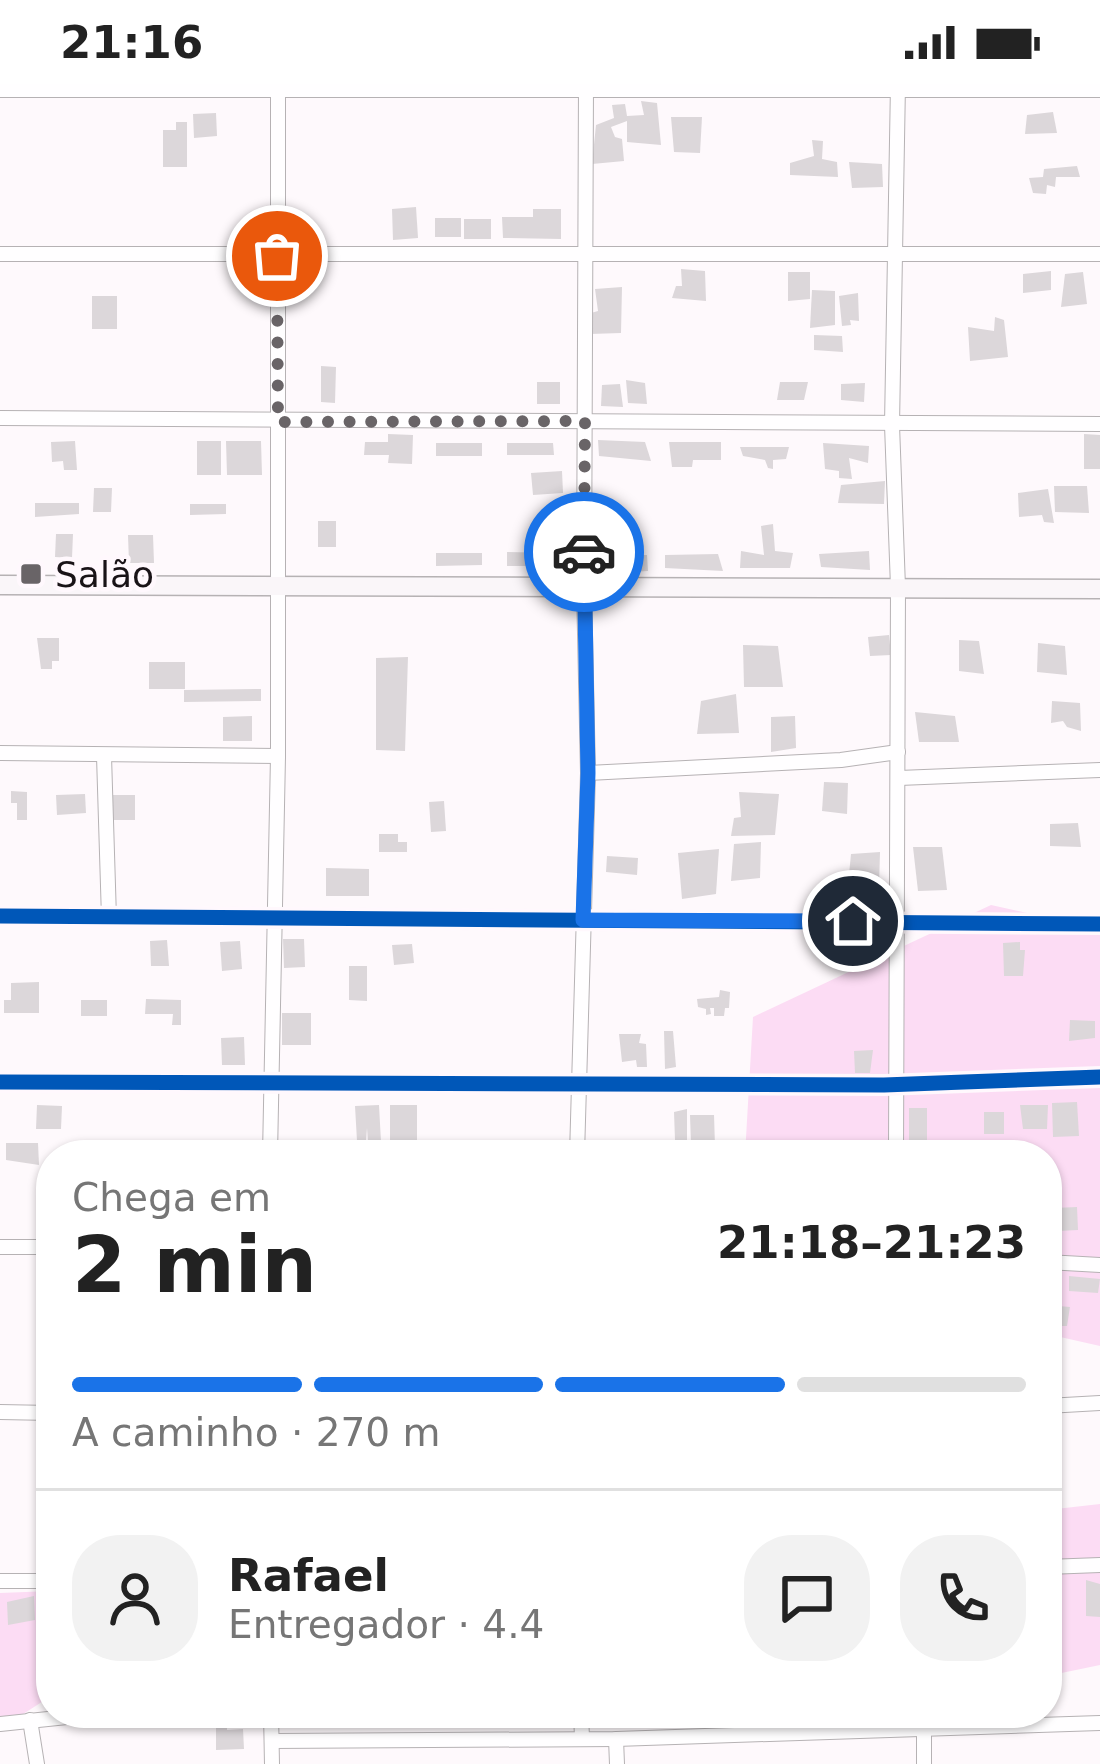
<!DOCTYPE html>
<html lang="pt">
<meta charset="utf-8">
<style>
body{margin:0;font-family:"DejaVu Sans",sans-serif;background:#f2f2f2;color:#222;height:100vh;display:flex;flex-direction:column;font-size:45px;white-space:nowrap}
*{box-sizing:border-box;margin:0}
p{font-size:39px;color:#767676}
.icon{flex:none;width:66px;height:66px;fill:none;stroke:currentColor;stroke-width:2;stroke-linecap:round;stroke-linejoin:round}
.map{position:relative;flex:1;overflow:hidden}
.drawer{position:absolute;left:36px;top:1056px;width:1026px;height:588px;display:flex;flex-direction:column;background:#fff;border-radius:48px;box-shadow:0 3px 9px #0004}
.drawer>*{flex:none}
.pin{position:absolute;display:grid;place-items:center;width:102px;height:102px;color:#fff;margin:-51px;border:6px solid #fff;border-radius:50%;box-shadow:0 3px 12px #0007}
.courier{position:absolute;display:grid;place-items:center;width:120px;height:120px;margin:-60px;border:9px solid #1a73e8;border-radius:50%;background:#fff;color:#222;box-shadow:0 3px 15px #0007}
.head em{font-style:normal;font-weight:800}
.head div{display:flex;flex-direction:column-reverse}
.head{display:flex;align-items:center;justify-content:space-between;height:204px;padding:0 36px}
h1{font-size:78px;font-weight:800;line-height:90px}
.bar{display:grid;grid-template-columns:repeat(4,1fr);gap:18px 12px;align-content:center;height:144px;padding:0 36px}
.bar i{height:15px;border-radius:9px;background:#e0e0e0}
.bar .active{background:#1a73e8}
.bar p{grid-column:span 4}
.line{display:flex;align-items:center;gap:30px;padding:0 36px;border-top:3px solid #e0e0e0}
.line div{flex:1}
.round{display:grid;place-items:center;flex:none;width:126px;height:126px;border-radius:48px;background:#f2f2f2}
.status{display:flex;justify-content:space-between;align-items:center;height:84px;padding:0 60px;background:#fff;direction:ltr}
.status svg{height:33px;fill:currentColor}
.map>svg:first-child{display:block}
.green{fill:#fcdcf4}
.building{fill:#dcd7da}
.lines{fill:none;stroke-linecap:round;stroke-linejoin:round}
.street-casing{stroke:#b6b2b4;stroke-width:16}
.secondary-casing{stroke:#b6b2b4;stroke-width:21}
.street{stroke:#fffeff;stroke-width:14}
.secondary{stroke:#faf6f9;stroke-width:18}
.cycleway-casing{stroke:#fff8fd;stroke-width:22}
.cycleway{stroke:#0057b8;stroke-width:15}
.done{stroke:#696467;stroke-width:12;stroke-dasharray:0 21.6}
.route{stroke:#1a73e8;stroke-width:15}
.poi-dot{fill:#696467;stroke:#fff8fd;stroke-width:4.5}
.labels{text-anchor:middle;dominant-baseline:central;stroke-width:9;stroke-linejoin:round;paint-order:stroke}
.poi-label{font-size:36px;fill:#191317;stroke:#fff8fd;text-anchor:start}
</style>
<div class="status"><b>21:16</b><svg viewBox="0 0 49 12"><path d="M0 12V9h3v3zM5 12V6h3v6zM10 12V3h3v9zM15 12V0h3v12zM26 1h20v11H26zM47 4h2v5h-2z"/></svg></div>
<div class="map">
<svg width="1100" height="1680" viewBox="0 0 1100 1680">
<rect width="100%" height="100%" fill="#fef9fc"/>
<g class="green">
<path d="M 991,821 L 1100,845 L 1100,1262 L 1047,1250 L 1047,1071 L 745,1071 L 753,933 Z"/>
<path d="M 1100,1420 L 1100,1581 L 1047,1592 L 1047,1426 Z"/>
<path d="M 51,1507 L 51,1612 L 0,1645 L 0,1509 Z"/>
</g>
<g class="building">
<path d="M 641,17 L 657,19 L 661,61 L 627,58 L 627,37 L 611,43 L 615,53 L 622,55 L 624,77 L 592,80 L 596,41 L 614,34 L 612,21 L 625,20 L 627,32 L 644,31 Z"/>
<path d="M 1053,28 L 1057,49 L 1025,50 L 1027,31 Z"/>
<path d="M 216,29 L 217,52 L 194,54 L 193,30 Z"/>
<path d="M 671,33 L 702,33 L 700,69 L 674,68 Z"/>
<path d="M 176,38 L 187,38 L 187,83 L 163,83 L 163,46 L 176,46 Z"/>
<path d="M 812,56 L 823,57 L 822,75 L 837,78 L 838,93 L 790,91 L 790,79 L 814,72 Z"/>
<path d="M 849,78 L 882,80 L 883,103 L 852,104 Z"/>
<path d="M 1077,82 L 1080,93 L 1056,93 L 1055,103 L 1047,101 L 1046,110 L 1033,109 L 1029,94 L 1043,93 L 1044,85 Z"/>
<path d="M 416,123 L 418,154 L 393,156 L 392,125 Z"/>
<path d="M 533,125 L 561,125 L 561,155 L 503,154 L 502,133 L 533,133 Z"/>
<rect x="435" y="134" width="26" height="19"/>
<rect x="464" y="135" width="27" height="20"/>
<path d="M 681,185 L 705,187 L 706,217 L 672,214 L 676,202 L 682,202 Z"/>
<path d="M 1051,187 L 1051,206 L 1023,209 L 1023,190 Z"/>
<path d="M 788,188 L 810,188 L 810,215 L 788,217 Z"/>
<path d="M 1083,188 L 1087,220 L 1061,223 L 1065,190 Z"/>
<path d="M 622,203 L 621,249 L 590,250 L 591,229 L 598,227 L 595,205 Z"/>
<path d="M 812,206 L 835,207 L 835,241 L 810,244 Z"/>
<path d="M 858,209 L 859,237 L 850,236 L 851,241 L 842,242 L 839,212 Z"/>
<rect x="92" y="212" width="25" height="33"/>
<path d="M 995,233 L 1004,236 L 1008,273 L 970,277 L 968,243 L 994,247 Z"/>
<path d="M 814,251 L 842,252 L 843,268 L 814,266 Z"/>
<path d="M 321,282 L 336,283 L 335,319 L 321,318 Z"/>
<path d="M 626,296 L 645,299 L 647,320 L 628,319 Z"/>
<rect x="537" y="298" width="23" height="22"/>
<path d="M 780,298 L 808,298 L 804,316 L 777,316 Z"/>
<path d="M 865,299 L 864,318 L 841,316 L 841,300 Z"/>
<path d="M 620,300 L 623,323 L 601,322 L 602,301 Z"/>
<path d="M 388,350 L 413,351 L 412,380 L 388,379 L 389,371 L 364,371 L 365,358 L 388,358 Z"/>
<path d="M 1084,350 L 1100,351 L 1100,385 L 1084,385 Z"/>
<path d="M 598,356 L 645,358 L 651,377 L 599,372 Z"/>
<path d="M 75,357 L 77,386 L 64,386 L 63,377 L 52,378 L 51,358 Z"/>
<rect x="197" y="357" width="24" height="34"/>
<path d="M 226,357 L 261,357 L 262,391 L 227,391 Z"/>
<path d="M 669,358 L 721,358 L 721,376 L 693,376 L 692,383 L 672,383 Z"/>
<rect x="436" y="359" width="46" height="13"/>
<path d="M 507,359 L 553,359 L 554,371 L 507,371 Z"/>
<path d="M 823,359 L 869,362 L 868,379 L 849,374 L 852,395 L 839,394 L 839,387 L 825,385 Z"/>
<path d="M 740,363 L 789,363 L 786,375 L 773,376 L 773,385 L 768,384 L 765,376 L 743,372 Z"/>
<path d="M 562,387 L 563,409 L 533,411 L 531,389 Z"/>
<path d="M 885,397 L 884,420 L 838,419 L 841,401 Z"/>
<path d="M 1054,402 L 1087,402 L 1089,429 L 1055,428 Z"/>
<path d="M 94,404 L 112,404 L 111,428 L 93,428 Z"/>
<path d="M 1048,405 L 1054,439 L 1044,438 L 1042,431 L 1019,433 L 1018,409 Z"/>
<path d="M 35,419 L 79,419 L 79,430 L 35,433 Z"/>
<path d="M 190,420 L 226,420 L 226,430 L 190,431 Z"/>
<rect x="318" y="437" width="18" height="26"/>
<path d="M 773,440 L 775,467 L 793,469 L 790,484 L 740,484 L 741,467 L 764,471 L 761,442 Z"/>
<path d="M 56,450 L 73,450 L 72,474 L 55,473 Z"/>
<path d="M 128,451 L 153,451 L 154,479 L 129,479 Z"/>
<path d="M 869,467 L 870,486 L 821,483 L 819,470 Z"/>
<path d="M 507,468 L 554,469 L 554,482 L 507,482 Z"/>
<path d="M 436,469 L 482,469 L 482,481 L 436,482 Z"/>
<path d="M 718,470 L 723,487 L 665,484 L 665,471 Z"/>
<path d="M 598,471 L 647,471 L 648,487 L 597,490 Z"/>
<path d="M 889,551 L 891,571 L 870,572 L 868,553 Z"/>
<path d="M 37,554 L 59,554 L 59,577 L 52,577 L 52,585 L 41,585 Z"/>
<path d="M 959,556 L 979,557 L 984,590 L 959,587 Z"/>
<path d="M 1038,559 L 1065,562 L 1067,591 L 1037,588 Z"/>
<path d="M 743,561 L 778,562 L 783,603 L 744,603 Z"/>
<path d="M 408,573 L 405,667 L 376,666 L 376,574 Z"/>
<rect x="149" y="578" width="36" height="27"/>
<path d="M 261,605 L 261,617 L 184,618 L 184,606 Z"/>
<path d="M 736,610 L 739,649 L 697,650 L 701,617 Z"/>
<path d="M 1052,617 L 1080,619 L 1081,647 L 1067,643 L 1063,637 L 1051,639 Z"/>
<path d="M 915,628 L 955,632 L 959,658 L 919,658 Z"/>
<path d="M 252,632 L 252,657 L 223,657 L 223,633 Z"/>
<path d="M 795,632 L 796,664 L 771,668 L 771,633 Z"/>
<path d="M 824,698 L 848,699 L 847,730 L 822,727 Z"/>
<path d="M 11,707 L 27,708 L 27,736 L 17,736 L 17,719 L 11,719 Z"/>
<path d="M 739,708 L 779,710 L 775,751 L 731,752 L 734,734 L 741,733 Z"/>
<path d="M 85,710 L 86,729 L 57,731 L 56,711 Z"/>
<rect x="111" y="711" width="24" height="25"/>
<path d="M 444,717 L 446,747 L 431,748 L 429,718 Z"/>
<path d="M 1078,739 L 1081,763 L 1050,762 L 1050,740 Z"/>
<path d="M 379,750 L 398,750 L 398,758 L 407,758 L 407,768 L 379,768 Z"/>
<path d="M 761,758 L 760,794 L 731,797 L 734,760 Z"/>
<path d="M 913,763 L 942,763 L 947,806 L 918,807 Z"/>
<path d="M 719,765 L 716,810 L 682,815 L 678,769 Z"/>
<path d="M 880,768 L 879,803 L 848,801 L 851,770 Z"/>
<path d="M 607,772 L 638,774 L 637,791 L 606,788 Z"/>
<path d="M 326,784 L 369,785 L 369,812 L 326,812 Z"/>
<path d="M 283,855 L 304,855 L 305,883 L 284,884 Z"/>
<path d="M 167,856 L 169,882 L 151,882 L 150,857 Z"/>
<path d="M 240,857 L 242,885 L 222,887 L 220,858 Z"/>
<path d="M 1020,858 L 1020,866 L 1025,866 L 1023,892 L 1004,892 L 1003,859 Z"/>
<path d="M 412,860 L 414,879 L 394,881 L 392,861 Z"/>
<path d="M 349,882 L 367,882 L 367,917 L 349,916 Z"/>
<path d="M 39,898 L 39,929 L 4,929 L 4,916 L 11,916 L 11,899 Z"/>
<path d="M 720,906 L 730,908 L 729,924 L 725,924 L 724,932 L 714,932 L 714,924 L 710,924 L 711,930 L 706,931 L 706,925 L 698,923 L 697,915 L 719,913 Z"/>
<path d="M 146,915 L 181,916 L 181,941 L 172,941 L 173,930 L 145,930 Z"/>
<rect x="81" y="916" width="26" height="16"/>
<rect x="282" y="929" width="29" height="32"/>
<path d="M 1070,936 L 1095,937 L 1095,954 L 1069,957 Z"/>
<path d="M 664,947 L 673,947 L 676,983 L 665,985 Z"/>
<path d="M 619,950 L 641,950 L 639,959 L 646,960 L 647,983 L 637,983 L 636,976 L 622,978 Z"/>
<path d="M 244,953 L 245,981 L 222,981 L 221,954 Z"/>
<path d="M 873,966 L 870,989 L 855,989 L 854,967 Z"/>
<path d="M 1077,1018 L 1079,1052 L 1053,1053 L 1052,1019 Z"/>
<path d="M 37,1021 L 62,1022 L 61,1045 L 36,1045 Z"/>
<path d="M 379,1021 L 381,1058 L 368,1058 L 367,1044 L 366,1057 L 357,1057 L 355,1022 Z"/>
<path d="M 390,1021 L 417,1021 L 417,1057 L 390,1061 Z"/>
<path d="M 1020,1021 L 1048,1021 L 1047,1045 L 1023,1045 Z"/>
<rect x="909" y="1024" width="18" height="33"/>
<path d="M 687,1025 L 687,1056 L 675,1056 L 674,1028 Z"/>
<rect x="984" y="1028" width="20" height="22"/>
<path d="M 690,1031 L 714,1031 L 715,1062 L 691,1060 Z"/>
<path d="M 6,1059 L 38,1059 L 39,1081 L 6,1076 Z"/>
<path d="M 1077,1123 L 1078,1146 L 1058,1147 L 1054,1124 Z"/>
<path d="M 1069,1192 L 1100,1195 L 1098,1209 L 1069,1207 Z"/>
<path d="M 1047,1221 L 1070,1223 L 1067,1242 L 1047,1242 Z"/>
<path d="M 1086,1496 L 1100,1500 L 1100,1533 L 1086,1532 Z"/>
<path d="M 34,1512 L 35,1536 L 8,1541 L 7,1518 Z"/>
<path d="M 216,1638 L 227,1638 L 227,1646 L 243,1645 L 244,1665 L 216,1666 Z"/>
</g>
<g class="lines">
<defs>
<g id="street">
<path d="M 0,6 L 1100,6"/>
<path d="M 0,170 L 1100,170"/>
<path d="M 0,334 L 1100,340"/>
<path d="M 0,669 L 278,672"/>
<path d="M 104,672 L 109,834"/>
<path d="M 588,689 L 841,676 L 898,668"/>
<path d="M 899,694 L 1100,686"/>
<path d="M 0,832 L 1100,840"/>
<path d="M 0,998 L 884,1001 L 1100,993"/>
<path d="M 270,1071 L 278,672 L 278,0"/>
<path d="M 577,1071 L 588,689 L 584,503 L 586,0"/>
<path d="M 896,1071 L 898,503 L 892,341 L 898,0"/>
<path d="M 0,1163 L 51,1163"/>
<path d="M 1047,1178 L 1100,1181"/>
<path d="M 1047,1322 L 1100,1319"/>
<path d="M 0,1328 L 51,1329"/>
<path d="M 1047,1483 L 1100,1481"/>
<path d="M 0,1497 L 51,1497"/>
<path d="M 271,1629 L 272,1680"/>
<path d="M 581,1629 L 582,1654"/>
<path d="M 30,1636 L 37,1680"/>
<path d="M 0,1640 L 105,1629"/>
<path d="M 616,1655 L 617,1680"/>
<path d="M 272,1657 L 616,1655 L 1100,1639"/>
<path d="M 924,1680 L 924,1629"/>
</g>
<path id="secondary" d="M 0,501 L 1100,505"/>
</defs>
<use href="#street" class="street-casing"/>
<use href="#secondary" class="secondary-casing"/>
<use href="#street" class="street"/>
<use href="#secondary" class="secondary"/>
<defs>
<g id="cycleway">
<path d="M 0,832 L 1100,840"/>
<path d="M 0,998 L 884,1001 L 1100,993"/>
</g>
</defs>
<use href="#cycleway" class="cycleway-casing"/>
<use href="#cycleway" class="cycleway"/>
</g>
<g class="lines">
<path class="done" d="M 277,172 L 278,338 L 585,337 L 584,468"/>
<path class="route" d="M 584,468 L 588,689 L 583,836 L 853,837"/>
</g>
<rect class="poi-dot" x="19" y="478" width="24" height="24" rx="6"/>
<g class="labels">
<g class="poi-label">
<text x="55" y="490">Salão</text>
</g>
</g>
</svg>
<div class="pin" style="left:277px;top:172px;background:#ea580c"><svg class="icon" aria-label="bag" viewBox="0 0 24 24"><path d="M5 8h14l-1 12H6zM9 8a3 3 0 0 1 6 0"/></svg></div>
<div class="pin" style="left:853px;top:837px;background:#1f2937"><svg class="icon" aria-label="home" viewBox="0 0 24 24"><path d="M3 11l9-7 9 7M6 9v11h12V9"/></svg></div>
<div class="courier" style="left:584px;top:468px"><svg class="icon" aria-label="car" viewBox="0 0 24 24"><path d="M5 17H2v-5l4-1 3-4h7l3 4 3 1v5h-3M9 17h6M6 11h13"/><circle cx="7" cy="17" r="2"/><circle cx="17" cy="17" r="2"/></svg></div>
<section class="drawer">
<div class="head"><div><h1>2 min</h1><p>Chega em</p></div><em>21:18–21:23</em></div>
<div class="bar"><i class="active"></i><i class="active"></i><i class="active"></i><i></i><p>A caminho · 270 m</p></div>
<div class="line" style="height:216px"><a class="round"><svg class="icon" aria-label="person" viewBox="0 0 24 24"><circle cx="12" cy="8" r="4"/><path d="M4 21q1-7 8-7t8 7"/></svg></a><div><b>Rafael</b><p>Entregador · 4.4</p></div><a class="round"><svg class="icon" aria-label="chat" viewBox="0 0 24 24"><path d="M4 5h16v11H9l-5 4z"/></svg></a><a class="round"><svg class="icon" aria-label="phone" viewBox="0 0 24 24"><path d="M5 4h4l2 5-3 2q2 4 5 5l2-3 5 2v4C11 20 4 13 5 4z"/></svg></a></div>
</section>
</div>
